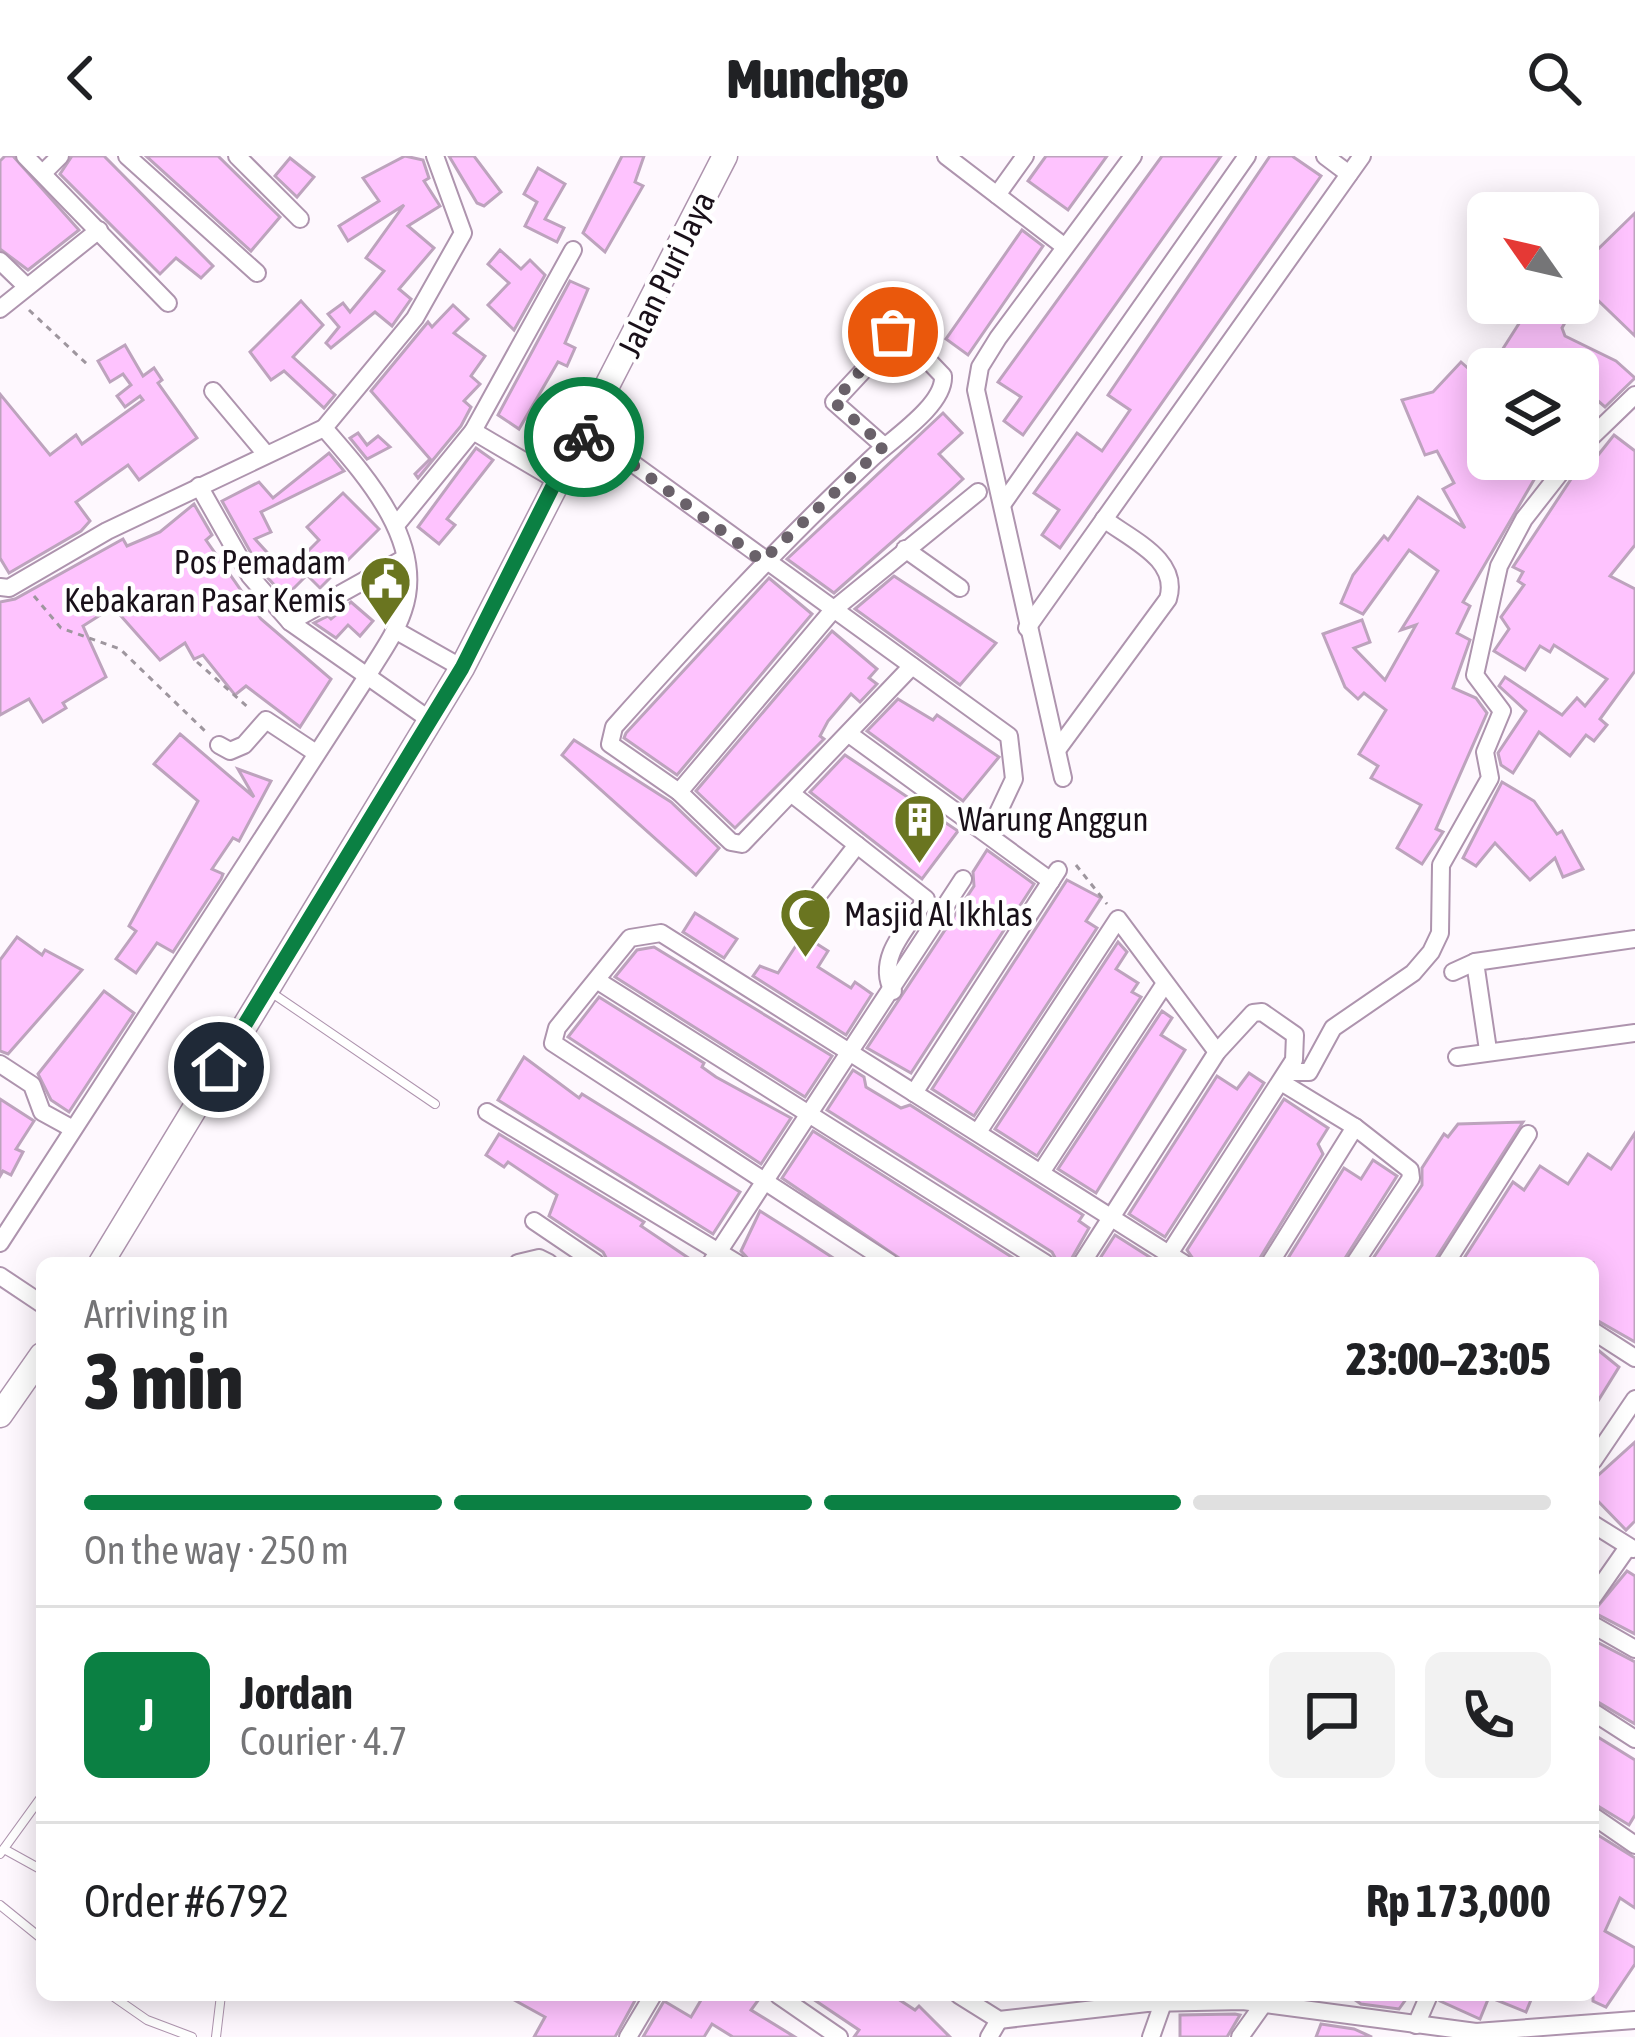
<!DOCTYPE html>
<meta charset="utf-8">
<style>
body{margin:0;font-family:"Asap Condensed",sans-serif;background:#f2f2f2;color:#202124;height:100vh;display:flex;flex-direction:column;font-size:45px;white-space:nowrap}
*{box-sizing:border-box;margin:0}
p{font-size:39px;color:#757577}
.icon{flex:none;width:66px;height:66px;fill:none;stroke:currentColor;stroke-width:2;stroke-linecap:round;stroke-linejoin:round}
.map{position:relative;flex:1;overflow:hidden}
.side{position:absolute;left:36px;top:1101px;width:1563px;height:744px;display:flex;flex-direction:column;background:#fff;border-radius:18px;box-shadow:0 6px 30px #0003}
.side>*{flex:none}
.needle{width:78px;rotate:304deg}
.fabs{position:absolute;left:1467px;top:36px;display:grid;gap:24px}
.fabs a{display:grid;place-items:center;width:132px;height:132px;border-radius:18px;background:#fff;box-shadow:0 6px 30px #0003;font-size:60px}
.pin{position:absolute;display:grid;place-items:center;width:102px;height:102px;color:#fff;margin:-51px;border:6px solid #fff;border-radius:50%;box-shadow:0 3px 12px #0007}
.courier{position:absolute;display:grid;place-items:center;width:120px;height:120px;margin:-60px;border:9px solid #0b8043;border-radius:50%;background:#fff;color:#222;box-shadow:0 3px 15px #0007}
.head em{font-style:normal;font-weight:800}
.head div{display:flex;flex-direction:column-reverse}
.head{display:flex;align-items:center;justify-content:space-between;height:204px;padding:0 48px}
h1{font-size:78px;font-weight:800;line-height:90px}
.bar{display:grid;grid-template-columns:repeat(4,1fr);gap:18px 12px;align-content:center;height:144px;padding:0 48px}
.bar i{height:15px;border-radius:9px;background:#e0e0e0}
.bar .on{background:#0b8043}
.bar p{grid-column:span 4}
.line{display:flex;align-items:center;gap:30px;padding:0 48px;border-top:3px solid #e0e0e0}
.line div{flex:1}
.round{display:grid;place-items:center;flex:none;width:126px;height:126px;border-radius:18px;background:#f2f2f2}
header{display:flex;justify-content:space-between;align-items:center;height:156px;padding:0 48px;background:#fff;font-size:54px;font-weight:800}
.map>svg:first-child{display:block}
.building{fill:#fec3fe;stroke:#bda3bd;stroke-width:3}
.lines{fill:none;stroke-linecap:round;stroke-linejoin:round}
.lane-casing{stroke:#ae94ae;stroke-width:10}
.street-casing{stroke:#ae94ae;stroke-width:20}
.secondary-casing{stroke:#ae94ae;stroke-width:27}
.path{stroke:#9e969e;stroke-width:3;stroke-dasharray:6 6;stroke-linecap:butt}
.lane{stroke:#fff;stroke-width:8}
.street{stroke:#fff;stroke-width:16}
.secondary{stroke:#fff;stroke-width:24}
.done{stroke:#696169;stroke-width:12;stroke-dasharray:0 21.6}
.route{stroke:#0b8043;stroke-width:15}
.labels{text-anchor:middle;dominant-baseline:central;stroke-width:9;stroke-linejoin:round;paint-order:stroke}
.street-label{font-size:33px;fill:#191019;stroke:#fff}
.poi-label{font-size:33px;fill:#191019;stroke:#fff;text-anchor:start}
</style>
<header><svg class="icon" aria-label="back" viewBox="0 0 24 24"><path d="M15 5l-7 7 7 7"/></svg>Munchgo<svg class="icon" aria-label="search" viewBox="0 0 24 24"><circle cx="10" cy="10" r="6"/><path d="M15 15l6 6"/></svg></header>
<div class="map">
<svg width="1635" height="1881" viewBox="0 0 1635 1881">
<rect width="100%" height="100%" fill="#fef8fe"/>
<g class="building">
<path d="M 5,0 L 13,0 L 79,74 L 28,114 L 0,93 L 0,5 Z"/>
<path d="M 72,0 L 104,0 L 213,110 L 201,122 L 176,102 L 160,118 L 60,18 Z"/>
<path d="M 146,0 L 218,0 L 280,61 L 251,95 Z"/>
<path d="M 405,0 L 423,4 L 429,22 L 424,25 L 440,50 L 408,70 L 434,92 L 399,133 L 411,143 L 392,170 L 375,156 L 331,192 L 326,187 L 339,171 L 328,158 L 343,147 L 350,156 L 384,115 L 366,102 L 404,49 L 348,85 L 339,70 L 379,45 L 363,22 Z"/>
<path d="M 449,0 L 474,0 L 501,36 L 484,50 L 477,47 Z"/>
<path d="M 622,0 L 644,0 L 635,26 L 643,30 L 605,96 L 583,77 Z"/>
<path d="M 1046,0 L 1107,0 L 1068,54 L 1028,25 Z"/>
<path d="M 1162,0 L 1221,0 L 1023,279 L 1004,265 L 1021,241 L 998,226 Z"/>
<path d="M 1270,0 L 1292,0 L 1321,20 L 1060,392 L 1042,379 L 1059,354 L 1034,337 L 1077,277 L 1102,295 L 1130,254 L 1108,239 Z"/>
<path d="M 290,2 L 314,21 L 297,41 L 275,20 Z"/>
<path d="M 538,12 L 565,28 L 545,63 L 564,72 L 557,86 L 525,70 L 537,46 L 524,38 Z"/>
<path d="M 1635,57 L 1635,180 L 1578,125 L 1578,82 L 1593,98 Z"/>
<path d="M 1022,74 L 1043,90 L 968,199 L 946,183 Z"/>
<path d="M 500,94 L 521,113 L 530,104 L 545,119 L 514,174 L 488,149 L 509,127 L 488,108 Z"/>
<path d="M 570,125 L 588,133 L 565,187 L 575,192 L 567,210 L 558,206 L 519,273 L 498,259 Z"/>
<path d="M 301,145 L 323,169 L 293,201 L 335,239 L 324,252 L 284,215 L 271,224 L 250,196 Z"/>
<path d="M 1532,147 L 1576,147 L 1562,172 L 1565,180 L 1616,205 L 1635,222 L 1605,251 L 1597,244 L 1578,270 L 1578,213 L 1490,213 Z"/>
<path d="M 453,149 L 468,163 L 454,177 L 485,200 L 471,220 L 480,228 L 464,245 L 471,251 L 461,270 L 418,322 L 415,318 L 430,303 L 371,235 L 428,166 L 432,171 Z"/>
<path d="M 125,189 L 143,220 L 154,212 L 162,224 L 158,227 L 197,282 L 139,324 L 128,309 L 76,346 L 90,365 L 81,375 L 9,417 L 0,402 L 0,238 L 50,299 L 76,279 L 82,288 L 143,244 L 140,240 L 125,251 L 117,240 L 131,229 L 123,218 L 110,226 L 98,205 Z"/>
<path d="M 1461,206 L 1488,230 L 1472,248 L 1488,256 L 1488,304 L 1505,317 L 1519,303 L 1535,303 L 1542,310 L 1463,446 L 1470,450 L 1457,477 L 1470,484 L 1453,532 L 1476,542 L 1487,557 L 1436,673 L 1443,676 L 1422,708 L 1397,692 L 1421,649 L 1371,622 L 1378,610 L 1359,598 L 1386,554 L 1364,537 L 1358,543 L 1345,531 L 1323,478 L 1362,464 L 1370,486 L 1354,492 L 1385,524 L 1416,469 L 1401,474 L 1438,415 L 1409,394 L 1363,458 L 1341,447 L 1353,419 L 1384,380 L 1388,384 L 1418,341 L 1465,372 L 1443,333 L 1454,327 L 1437,295 L 1425,299 L 1402,244 L 1433,236 Z"/>
<path d="M 943,257 L 962,277 L 939,298 L 963,323 L 951,334 L 834,437 L 787,403 Z"/>
<path d="M 358,277 L 367,289 L 378,280 L 390,291 L 367,303 L 350,282 Z"/>
<path d="M 1614,279 L 1635,295 L 1635,389 L 1610,420 L 1635,433 L 1635,515 L 1600,563 L 1607,569 L 1594,585 L 1586,579 L 1570,600 L 1539,576 L 1513,617 L 1501,609 L 1498,597 L 1526,555 L 1499,530 L 1505,521 L 1562,559 L 1577,542 L 1585,550 L 1607,523 L 1554,489 L 1550,496 L 1540,490 L 1525,514 L 1494,495 L 1509,473 L 1501,461 L 1524,429 L 1518,425 L 1523,416 L 1513,411 L 1583,305 L 1590,300 L 1595,303 Z"/>
<path d="M 476,292 L 493,304 L 447,363 L 455,369 L 439,388 L 418,371 Z"/>
<path d="M 329,297 L 344,315 L 261,356 L 271,376 L 255,383 L 286,417 L 319,384 L 307,371 L 343,337 L 379,373 L 320,432 L 307,419 L 285,441 L 260,413 L 222,345 L 259,326 L 273,342 Z"/>
<path d="M 194,348 L 212,379 L 206,384 L 261,463 L 331,523 L 300,571 L 246,530 L 235,539 L 203,499 L 194,503 L 185,487 L 160,504 L 113,451 L 83,470 L 106,521 L 63,547 L 66,552 L 43,566 L 29,543 L 0,559 L 0,446 L 15,443 L 123,383 L 127,390 L 160,376 Z"/>
<path d="M 894,420 L 996,487 L 960,529 L 855,453 Z"/>
<path d="M 769,422 L 812,458 L 677,619 L 624,582 L 626,577 Z"/>
<path d="M 351,446 L 373,465 L 360,480 L 348,469 L 336,482 L 314,467 L 328,460 L 331,463 Z"/>
<path d="M 832,475 L 877,513 L 869,522 L 877,528 L 860,546 L 851,538 L 828,565 L 820,580 L 824,583 L 735,672 L 696,635 Z"/>
<path d="M 898,543 L 933,564 L 937,559 L 999,601 L 963,645 L 867,575 Z"/>
<path d="M 180,578 L 254,641 L 238,613 L 271,625 L 239,685 L 233,682 L 212,713 L 223,718 L 221,723 L 173,796 L 157,787 L 136,817 L 116,803 L 136,775 L 129,770 L 198,645 L 154,608 Z"/>
<path d="M 574,584 L 671,646 L 719,692 L 696,719 L 562,599 Z"/>
<path d="M 845,599 L 958,675 L 922,723 L 810,636 Z"/>
<path d="M 1502,626 L 1534,645 L 1557,678 L 1562,675 L 1583,713 L 1563,721 L 1555,702 L 1530,724 L 1495,687 L 1476,710 L 1463,702 Z"/>
<path d="M 987,694 L 1034,728 L 911,917 L 867,892 L 974,730 L 973,716 Z"/>
<path d="M 1067,724 L 1101,742 L 1086,765 L 1097,772 L 974,960 L 932,933 Z"/>
<path d="M 695,757 L 737,783 L 724,802 L 683,776 Z"/>
<path d="M 803,779 L 828,795 L 818,811 L 851,832 L 855,826 L 872,838 L 846,879 L 753,820 L 760,810 L 778,817 Z"/>
<path d="M 17,781 L 42,799 L 45,794 L 82,814 L 8,898 L 0,895 L 0,804 Z"/>
<path d="M 1118,786 L 1127,796 L 1116,813 L 1138,827 L 1132,836 L 1141,841 L 1037,1000 L 995,973 Z"/>
<path d="M 654,791 L 832,900 L 805,941 L 615,821 L 637,794 Z"/>
<path d="M 104,835 L 134,857 L 69,956 L 51,944 L 38,918 Z"/>
<path d="M 599,841 L 704,907 L 702,911 L 716,921 L 791,962 L 761,1008 L 568,881 Z"/>
<path d="M 1162,855 L 1172,862 L 1161,879 L 1185,894 L 1096,1037 L 1058,1013 Z"/>
<path d="M 524,901 L 579,942 L 582,938 L 740,1036 L 713,1078 L 498,944 Z"/>
<path d="M 853,914 L 864,921 L 866,931 L 901,952 L 910,949 L 1083,1059 L 1079,1065 L 1089,1072 L 1069,1107 L 1058,1107 L 1052,1096 L 827,954 Z"/>
<path d="M 1249,917 L 1264,927 L 1165,1081 L 1129,1058 L 1217,920 L 1237,933 Z"/>
<path d="M 0,943 L 34,965 L 16,993 L 23,996 L 11,1019 L 3,1015 L 0,1020 Z"/>
<path d="M 1284,943 L 1328,972 L 1318,988 L 1323,998 L 1257,1107 L 1196,1107 L 1187,1094 Z"/>
<path d="M 1523,966 L 1433,1107 L 1370,1107 L 1422,1029 L 1422,1012 L 1444,978 L 1448,981 L 1458,968 Z"/>
<path d="M 813,975 L 1021,1107 L 902,1104 L 782,1022 Z"/>
<path d="M 1635,977 L 1635,1186 L 1593,1162 L 1593,1107 L 1461,1107 L 1513,1026 L 1524,1034 L 1540,1010 L 1568,1028 L 1588,998 L 1611,1013 Z"/>
<path d="M 499,978 L 644,1066 L 641,1070 L 696,1107 L 609,1107 L 603,1096 L 549,1060 L 557,1039 L 508,1006 L 504,1011 L 486,999 Z"/>
<path d="M 1373,1004 L 1397,1020 L 1342,1107 L 1285,1107 L 1344,1012 L 1361,1023 Z"/>
<path d="M 760,1055 L 798,1079 L 841,1107 L 752,1107 L 741,1095 Z"/>
<path d="M 1115,1079 L 1159,1107 L 1097,1107 Z"/>
<path d="M 1593,1190 L 1619,1211 L 1593,1253 Z"/>
<path d="M 1635,1286 L 1635,1365 L 1626,1374 L 1593,1340 L 1593,1324 Z"/>
<path d="M 1627,1415 L 1635,1420 L 1635,1478 L 1593,1456 Z"/>
<path d="M 1593,1484 L 1635,1506 L 1635,1568 L 1593,1543 Z"/>
<path d="M 1593,1578 L 1635,1604 L 1635,1659 L 1629,1669 L 1593,1647 Z"/>
<path d="M 1593,1676 L 1635,1702 L 1635,1752 L 1620,1742 L 1605,1775 L 1635,1792 L 1635,1808 L 1606,1851 L 1593,1845 Z"/>
<path d="M 505,1839 L 638,1839 L 615,1881 L 534,1881 L 545,1861 Z"/>
<path d="M 704,1839 L 762,1839 L 751,1854 L 795,1881 L 733,1881 L 712,1868 L 704,1881 L 643,1881 L 664,1845 L 691,1861 Z"/>
<path d="M 807,1839 L 892,1839 L 915,1854 L 919,1850 L 950,1881 L 854,1881 L 859,1874 Z"/>
<path d="M 1348,1839 L 1409,1839 L 1399,1853 L 1361,1848 Z"/>
<path d="M 1442,1839 L 1533,1839 L 1526,1856 L 1489,1841 L 1480,1863 L 1440,1845 Z"/>
<path d="M 1235,1858 L 1240,1859 L 1227,1881 L 1180,1881 L 1180,1859 Z"/>
<path d="M 1321,1868 L 1354,1873 L 1372,1881 L 1316,1881 Z"/>
</g>
<g class="lines">
<defs>
<g id="lane">
<path d="M 272,837 L 435,948"/>
<path d="M 4,1693 L 42,1714"/>
<path d="M 0,1698 L 42,1640"/>
<path d="M 0,1749 L 42,1783"/>
<path d="M 111,1839 L 147,1864 L 192,1881"/>
<path d="M 216,1881 L 221,1839"/>
</g>
<g id="street">
<path d="M 25,0 L 168,147"/>
<path d="M 127,0 L 257,117"/>
<path d="M 237,0 L 300,63"/>
<path d="M 946,0 L 1065,91"/>
<path d="M 1325,0 L 1349,18"/>
<path d="M 43,17 L 60,0"/>
<path d="M 997,39 L 1025,0"/>
<path d="M 0,105 L 27,131"/>
<path d="M 0,153 L 99,74"/>
<path d="M 213,235 L 265,297"/>
<path d="M 473,275 L 556,324"/>
<path d="M 588,275 L 1009,580 L 1014,623 L 989,676"/>
<path d="M 884,290 L 834,246 L 900,175 L 943,220 C 945,249 892,283 872,302 C 781,387 698,477 614,571 L 610,588 L 679,636 L 731,686 L 742,688 L 912,510"/>
<path d="M 1578,294 L 1635,239"/>
<path d="M 199,330 L 250,420 L 290,466 L 430,564"/>
<path d="M 1004,346 L 1247,0"/>
<path d="M 397,368 L 473,275 L 573,94"/>
<path d="M 905,393 L 960,432"/>
<path d="M 0,431 L 9,432 L 107,375 L 324,272 L 415,162 L 463,77 L 435,0"/>
<path d="M 290,466 L 403,403"/>
<path d="M 1027,472 L 1362,0"/>
<path d="M 395,474 L 462,512"/>
<path d="M 849,578 L 1051,725"/>
<path d="M 219,589 L 230,595 L 244,589 L 266,564 L 316,597"/>
<path d="M 1057,594 L 1168,443 C 1180,404 1132,384 1104,363"/>
<path d="M 1063,622 L 976,234 L 980,211 L 998,182 L 1133,0"/>
<path d="M 679,636 L 833,454 L 978,336"/>
<path d="M 792,638 L 926,743 C 908,771 875,802 893,835"/>
<path d="M 798,765 L 857,689"/>
<path d="M 1453,816 L 1475,806"/>
<path d="M 598,825 L 1045,1107"/>
<path d="M 1488,894 L 1475,806 L 1635,783"/>
<path d="M 1457,901 L 1635,877"/>
<path d="M 0,908 L 32,929 L 42,956 L 73,973"/>
<path d="M 1287,916 L 1309,916 L 1333,872 L 1413,817 L 1431,796 L 1440,777 L 1441,709 L 1490,622 L 1485,596 L 1502,555 L 1475,519 L 1499,410 L 1524,363 L 1571,303"/>
<path d="M 1281,926 L 1355,971 L 1410,1014 L 1411,1022 L 1355,1107"/>
<path d="M 914,937 L 1058,714"/>
<path d="M 487,956 L 737,1107"/>
<path d="M 978,976 L 1118,763 L 1217,896"/>
<path d="M 1042,1015 L 1164,829"/>
<path d="M 534,1065 L 596,1107"/>
<path d="M 0,1087 L 366,522 C 379,500 395,479 403,455 C 427,387 365,319 324,272"/>
<path d="M 518,1107 L 539,1102 L 549,1107"/>
<path d="M 711,1107 L 963,723"/>
<path d="M 890,1107 L 553,887 L 557,872 L 630,782 L 661,777 L 1183,1107"/>
<path d="M 1082,1107 L 1217,896 L 1253,857 L 1262,856 L 1295,879 L 1294,904 L 1169,1098"/>
<path d="M 1270,1107 L 1355,971"/>
<path d="M 1446,1107 L 1528,978"/>
<path d="M 0,1120 L 42,1148"/>
<path d="M 1593,1175 L 1635,1202"/>
<path d="M 1593,1305 L 1635,1243"/>
<path d="M 1593,1368 L 1633,1393"/>
<path d="M 1593,1441 L 1628,1391"/>
<path d="M 1593,1469 L 1635,1493"/>
<path d="M 1593,1556 L 1635,1583"/>
<path d="M 1593,1660 L 1635,1689"/>
<path d="M 778,1839 L 839,1881"/>
<path d="M 959,1839 L 999,1864 L 1147,1847 L 1243,1845 L 1476,1876 L 1635,1864"/>
<path d="M 1416,1869 L 1429,1839"/>
<path d="M 628,1881 L 653,1839"/>
<path d="M 989,1881 L 999,1864"/>
<path d="M 1151,1881 L 1163,1847"/>
<path d="M 1240,1881 L 1262,1850"/>
</g>
<g id="secondary">
<path d="M 101,1107 L 462,512 L 725,0"/>
<path d="M 0,1259 L 42,1199"/>
</g>
</defs>
<use href="#lane" class="lane-casing"/>
<use href="#street" class="street-casing"/>
<use href="#secondary" class="secondary-casing"/>
<g class="path">
<path d="M 29,154 L 89,210"/>
<path d="M 34,440 L 61,472 L 120,493 L 206,576"/>
<path d="M 197,506 L 250,553"/>
<path d="M 1076,709 L 1107,748"/>
</g>
<use href="#lane" class="lane"/>
<use href="#street" class="street"/>
<use href="#secondary" class="secondary"/>
</g>
<g class="lines">
<path class="done" d="M 584,281 L 588,275 L 762,405 L 884,290 L 834,246 L 893,176"/>
<path class="route" d="M 219,911 L 462,512 L 556,324 L 584,281"/>
</g>
<defs>
<symbol id="civic-pin" viewBox="-11 -11 22 30"><path d="M0 17L-7.5 6A9.5 9.5 0 1 1 7.5 6Z" fill="#6a7520" stroke="#fff"/><path d="M-.6-6.5H3V-4.5H.6V-3L4-1V1h2V6H-6V1h2V-1L-.6-3ZM-1.2 2.5V6h2.4V2.5Z" fill="#fff"/></symbol>
<symbol id="building-pin" viewBox="-11 -11 22 30"><path d="M0 17L-7.5 6A9.5 9.5 0 1 1 7.5 6Z" fill="#6a7520" stroke="#fff"/><path d="M-4-6H4V6H1V3H-1V6H-4ZM-2.5-4.3h1.7v1.8h-1.7ZM.8-4.3h1.7v1.8H.8ZM-2.5-1h1.7V.8h-1.7ZM.8-1h1.7V.8H.8Z" fill="#fff"/></symbol>
<symbol id="mosque-pin" viewBox="-11 -11 22 30"><path d="M0 17L-7.5 6A9.5 9.5 0 1 1 7.5 6Z" fill="#6a7520" stroke="#fff"/><path d="M3.5-4.9A6 6 0 1 0 3.5 4.9A5 5 0 1 1 3.5-4.9Z" fill="#fff"/></symbol>
</defs>
<g fill-rule="evenodd">
<use href="#civic-pin" x="356" y="396" width="59" height="81"/>
<use href="#building-pin" x="890" y="634" width="59" height="81"/>
<use href="#mosque-pin" x="776" y="728" width="59" height="81"/>
</g>
<g class="labels">
<g class="street-label">
<text transform="translate(666 118) rotate(-64)">Jalan Puri Jaya</text>
</g>
<g class="poi-label">
<text x="346" y="406" text-anchor="end">Pos Pemadam<tspan x="346" dy="38">Kebakaran Pasar Kemis</tspan></text>
<text x="958" y="663">Warung Anggun</text>
<text x="844" y="758">Masjid Al Ikhlas</text>
</g>
</g>
</svg>
<div class="fabs">
<a><svg class="needle" viewBox="-14 -14 28 28"><path d="M0-13l5 13h-10z" fill="#e53935"/><path d="M0 13l5-13h-10z" fill="#757577"/></svg></a>
<a><svg class="icon" aria-label="layers" viewBox="0 0 24 24"><path d="M12 4l9 5-9 5-9-5zM3 14l9 5 9-5"/></svg></a>
</div>
<div class="pin" style="left:893px;top:176px;background:#ea580c"><svg class="icon" aria-label="bag" viewBox="0 0 24 24"><path d="M5 8h14l-1 12H6zM9 8a3 3 0 0 1 6 0"/></svg></div>
<div class="pin" style="left:219px;top:911px;background:#1f2937"><svg class="icon" aria-label="home" viewBox="0 0 24 24"><path d="M3 11l9-7 9 7M6 9v11h12V9"/></svg></div>
<div class="courier" style="left:584px;top:281px"><svg class="icon" aria-label="bike" viewBox="0 0 24 24"><circle cx="6" cy="16" r="4"/><circle cx="18" cy="16" r="4"/><path d="M6 16l4-8h5l3 8M10 8l3 8H6M13 5h3"/></svg></div>
<section class="side">
<div class="head"><div><h1>3 min</h1><p>Arriving in</p></div><em>23:00–23:05</em></div>
<div class="bar"><i class="on"></i><i class="on"></i><i class="on"></i><i></i><p>On the way · 250 m</p></div>
<div class="line" style="height:216px"><b class="round" style="background:#0b8043;color:#fff">J</b><div><b>Jordan</b><p>Courier · 4.7</p></div><a class="round"><svg class="icon" aria-label="chat" viewBox="0 0 24 24"><path d="M4 5h16v11H9l-5 4z"/></svg></a><a class="round"><svg class="icon" aria-label="phone" viewBox="0 0 24 24"><path d="M5 4h4l2 5-3 2q2 4 5 5l2-3 5 2v4C11 20 4 13 5 4z"/></svg></a></div>
<div class="line" style="height:156px"><div>Order #6792</div><b>Rp 173,000</b></div>
</section>
</div>
